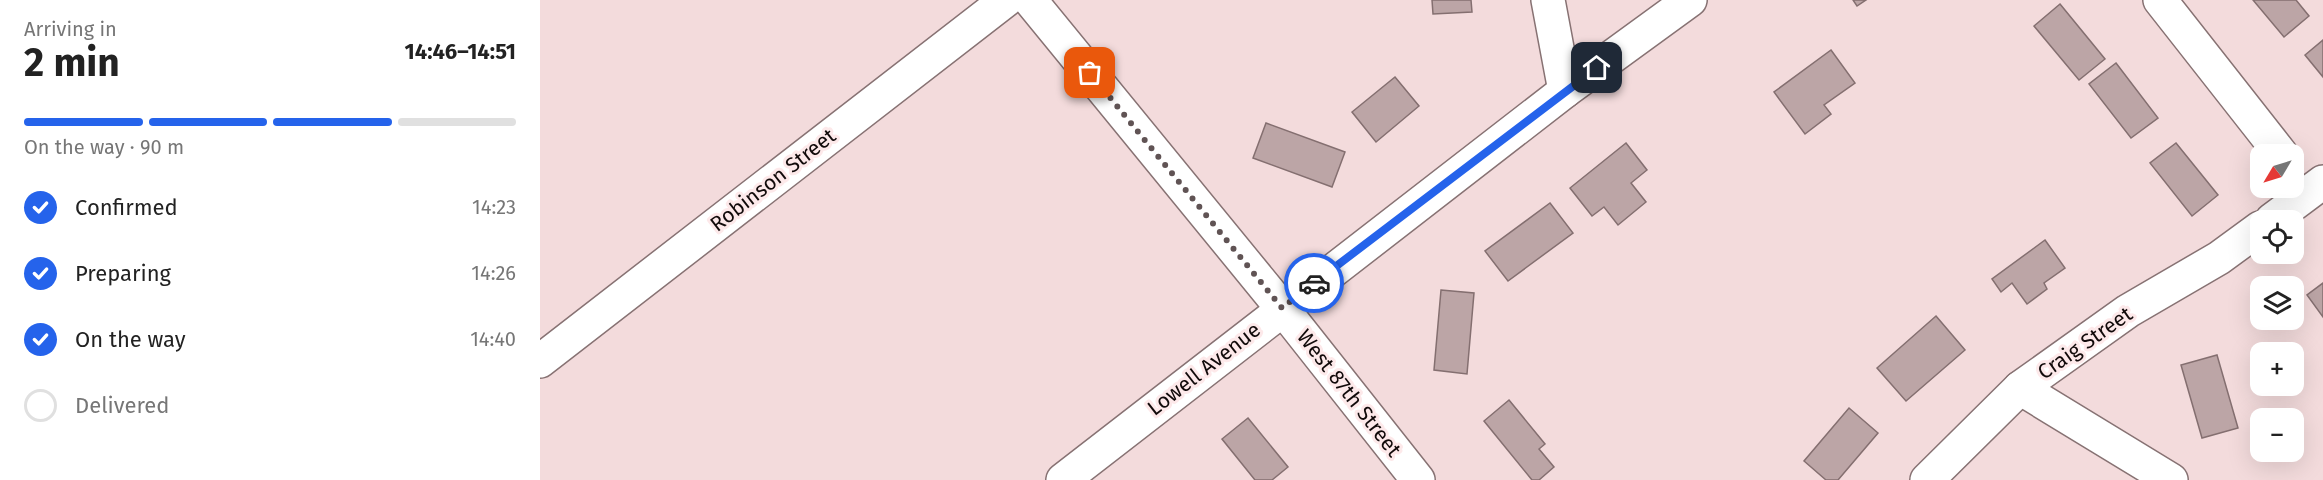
<!DOCTYPE html>
<meta charset="utf-8">
<style>
body{margin:0;font-family:"Fira Sans",sans-serif;background:#f2f2f2;color:#222;height:100vh;display:flex;flex-direction:column;font-size:22px;white-space:nowrap}
*{box-sizing:border-box;margin:0}
p{font-size:20px;color:#767676}
.icon{flex:none;width:33px;height:33px;fill:none;stroke:currentColor;stroke-width:2;stroke-linecap:round;stroke-linejoin:round}
.map{position:relative;flex:1;overflow:hidden}
.panel{display:flex;flex-direction:column;background:#fff;width:540px}
.panel>*{flex:none}
.needle{width:39px;rotate:232deg}
.fabs{position:absolute;left:1710px;top:144px;display:grid;gap:12px}
.fabs a{display:grid;place-items:center;width:54px;height:54px;border-radius:12px;background:#fff;box-shadow:0 6px 24px #0002;font-size:30px}
.pin{position:absolute;display:grid;place-items:center;width:51px;height:51px;color:#fff;margin:-26px;border-radius:12px;box-shadow:0 3px 9px #0006}
.courier{position:absolute;display:grid;place-items:center;width:60px;height:60px;margin:-30px;border:4px solid #2563eb;border-radius:50%;background:#fff;color:#222;box-shadow:0 2px 8px #0007}
.overview em{font-style:normal;font-weight:700}
.overview div{display:flex;flex-direction:column-reverse}
.overview{display:flex;align-items:center;justify-content:space-between;height:102px;padding:0 24px}
h1{font-size:39px;font-weight:700;line-height:45px}
.bar{display:grid;grid-template-columns:repeat(4,1fr);gap:9px 6px;align-content:center;height:72px;padding:0 24px}
.bar i{height:8px;border-radius:4px;background:#e0e0e0}
.bar .current{background:#2563eb}
.bar p{grid-column:span 4}
ol{padding:0 24px;list-style:none}
li{display:flex;align-items:center;gap:18px;height:66px}
li p{margin-inline-start:auto}
li .icon{padding:6px;border-radius:50%;background:#2563eb;color:#fff;stroke-width:4}
li:last-child{color:#767676}
li i{width:33px;height:33px;border:3px solid #e0e0e0;border-radius:50%}
main{display:flex;flex:1;min-height:0}
.map>svg:first-child{display:block}
.building{fill:#bca5a6;stroke:#846f70;stroke-width:1.5}
.lines{fill:none;stroke-linecap:round;stroke-linejoin:round}
.minor-casing{stroke:#877273;stroke-width:36}
.minor{stroke:#fff;stroke-width:33}
.done{stroke:#605354;stroke-width:6;stroke-dasharray:0 10.8}
.route{stroke:#2563eb;stroke-width:8}
.labels{text-anchor:middle;dominant-baseline:central;stroke-width:6;stroke-linejoin:round;paint-order:stroke}
.street-label{font-size:21px;fill:#110a0a;stroke:#fde9ea}
</style>
<main>
<section class="panel">
<div class="overview"><div><h1>2 min</h1><p>Arriving in</p></div><em>14:46–14:51</em></div>
<div class="bar"><i class="current"></i><i class="current"></i><i class="current"></i><i></i><p>On the way · 90 m</p></div>
<ol>
<li><svg class="icon" aria-label="check" viewBox="0 0 24 24"><path d="M5 12l5 5 9-10"/></svg>Confirmed<p>14:23</p></li>
<li><svg class="icon" aria-label="check" viewBox="0 0 24 24"><path d="M5 12l5 5 9-10"/></svg>Preparing<p>14:26</p></li>
<li><svg class="icon" aria-label="check" viewBox="0 0 24 24"><path d="M5 12l5 5 9-10"/></svg>On the way<p>14:40</p></li>
<li><i></i>Delivered</li>
</ol>
</section>
<div class="map">
<svg width="1783" height="480" viewBox="0 0 1783 480">
<rect width="100%" height="100%" fill="#f3dbdc"/>
<g class="building">
<path d="M 892,0 L 931,0 L 932,12 L 893,14 Z"/>
<path d="M 1313,0 L 1326,0 L 1317,6 Z"/>
<path d="M 1713,0 L 1756,0 L 1769,16 L 1744,37 Z"/>
<path d="M 1520,4 L 1565,59 L 1539,80 L 1494,26 Z"/>
<path d="M 1783,40 L 1783,77 L 1765,55 Z"/>
<path d="M 1291,50 L 1315,83 L 1284,105 L 1291,114 L 1265,134 L 1234,92 Z"/>
<path d="M 1576,63 L 1618,118 L 1591,138 L 1549,84 Z"/>
<path d="M 855,77 L 879,106 L 836,142 L 812,112 Z"/>
<path d="M 726,123 L 805,152 L 792,187 L 713,158 Z"/>
<path d="M 1086,143 L 1107,170 L 1091,183 L 1106,202 L 1078,225 L 1064,207 L 1052,216 L 1030,188 Z"/>
<path d="M 1636,143 L 1678,195 L 1652,216 L 1610,163 Z"/>
<path d="M 1010,203 L 1033,233 L 968,281 L 945,251 Z"/>
<path d="M 1505,240 L 1525,268 L 1504,283 L 1507,289 L 1487,304 L 1472,283 L 1461,292 L 1452,279 Z"/>
<path d="M 1783,283 L 1783,317 L 1767,295 Z"/>
<path d="M 901,290 L 934,293 L 927,374 L 894,370 Z"/>
<path d="M 1396,316 L 1425,350 L 1366,401 L 1337,368 Z"/>
<path d="M 1677,355 L 1698,428 L 1662,438 L 1641,365 Z"/>
<path d="M 969,400 L 1005,444 L 999,449 L 1014,467 L 999,480 L 992,480 L 944,421 Z"/>
<path d="M 1309,408 L 1338,433 L 1298,480 L 1286,480 L 1264,461 Z"/>
<path d="M 708,418 L 748,467 L 732,480 L 715,480 L 682,439 Z"/>
</g>
<g class="lines">
<defs>
<g id="minor">
<path d="M 490,0 L 742,308 L 878,480"/>
<path d="M 1008,0 L 1025,91"/>
<path d="M 1620,0 L 1741,154"/>
<path d="M 1732,220 L 1783,182"/>
<path d="M 0,361 L 466,0"/>
<path d="M 1480,388 L 1631,480"/>
<path d="M 523,480 L 1025,91 L 1150,0"/>
<path d="M 1387,480 L 1480,388 L 1588,311 L 1679,258 L 1720,228"/>
</g>
</defs>
<use href="#minor" class="minor-casing"/>
<use href="#minor" class="minor"/>
</g>
<g class="lines">
<path class="done" d="M 550,73 L 742,308 L 774,283"/>
<path class="route" d="M 774,283 L 1057,68"/>
</g>
<g class="labels">
<g class="street-label">
<text transform="translate(233 180) rotate(-38)">Robinson Street</text>
<text transform="translate(1545 343) rotate(-35)">Craig Street</text>
<text transform="translate(664 369) rotate(-38)">Lowell Avenue</text>
<text transform="translate(809 393) rotate(52)">West 87th Street</text>
</g>
</g>
</svg>
<div class="fabs">
<a><svg class="needle" viewBox="-14 -14 28 28"><path d="M0-13l5 13h-10z" fill="#e53935"/><path d="M0 13l5-13h-10z" fill="#767676"/></svg></a>
<a><svg class="icon" aria-label="locate" viewBox="0 0 24 24"><circle cx="12" cy="12" r="6"/><path d="M12 2v4M12 18v4M2 12h4M18 12h4"/></svg></a>
<a><svg class="icon" aria-label="layers" viewBox="0 0 24 24"><path d="M12 4l9 5-9 5-9-5zM3 14l9 5 9-5"/></svg></a>
<a>+</a>
<a>−</a>
</div>
<div class="pin" style="left:550px;top:73px;background:#ea580c"><svg class="icon" aria-label="bag" viewBox="0 0 24 24"><path d="M5 8h14l-1 12H6zM9 8a3 3 0 0 1 6 0"/></svg></div>
<div class="pin" style="left:1057px;top:68px;background:#1f2937"><svg class="icon" aria-label="home" viewBox="0 0 24 24"><path d="M3 11l9-7 9 7M6 9v11h12V9"/></svg></div>
<div class="courier" style="left:774px;top:283px"><svg class="icon" aria-label="car" viewBox="0 0 24 24"><path d="M5 17H2v-5l4-1 3-4h7l3 4 3 1v5h-3M9 17h6M6 11h13"/><circle cx="7" cy="17" r="2"/><circle cx="17" cy="17" r="2"/></svg></div>
</div>
</main>
